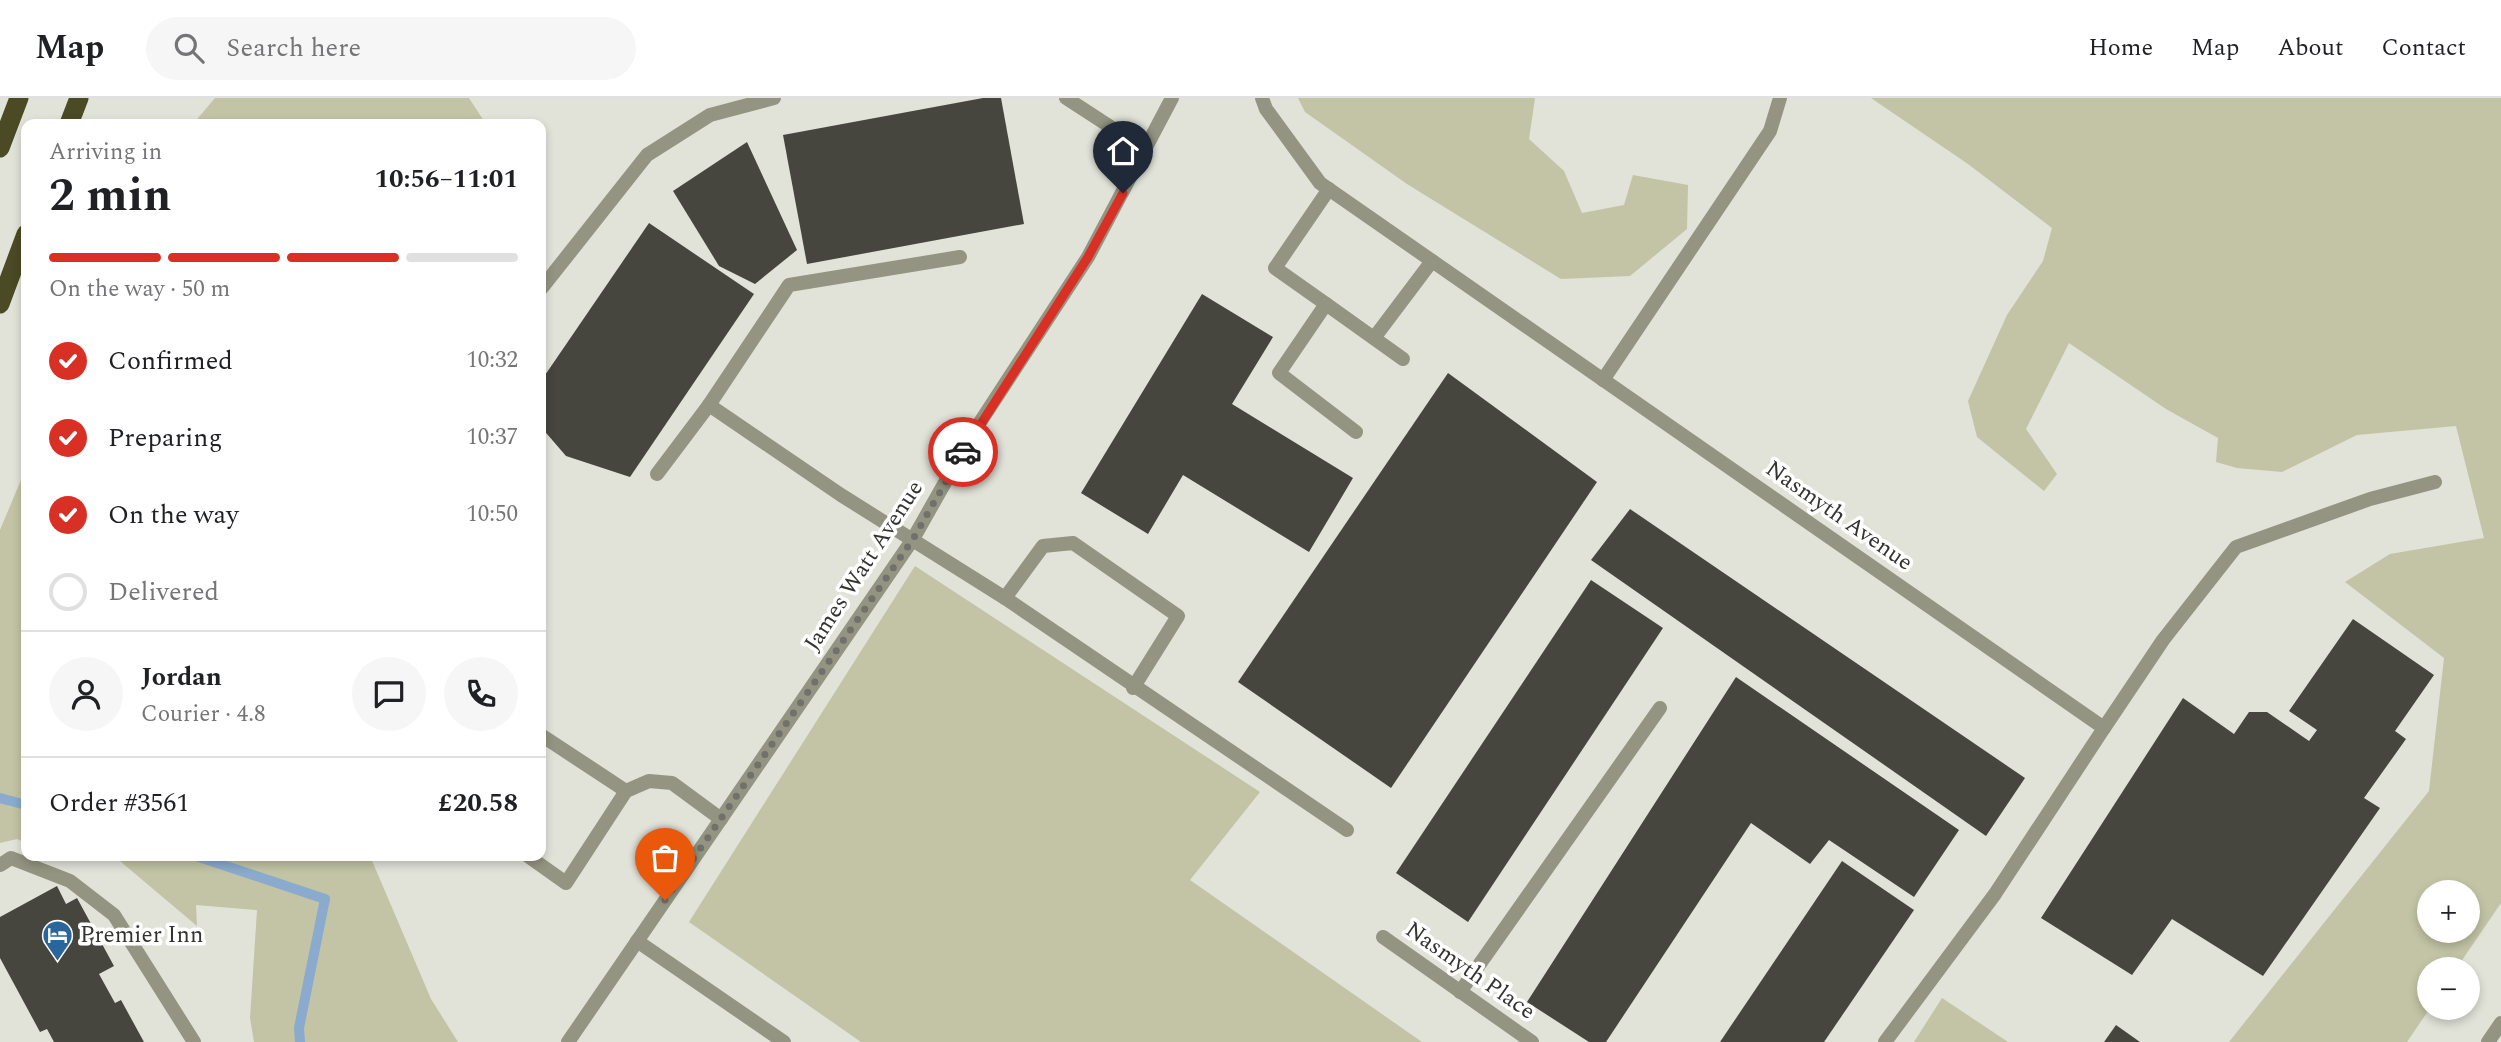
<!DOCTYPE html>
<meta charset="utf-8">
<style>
body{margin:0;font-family:Spectral,serif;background:#f6f6f6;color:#202124;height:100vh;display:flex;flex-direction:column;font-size:26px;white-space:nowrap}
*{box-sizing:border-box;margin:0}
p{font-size:23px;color:#757577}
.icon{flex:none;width:38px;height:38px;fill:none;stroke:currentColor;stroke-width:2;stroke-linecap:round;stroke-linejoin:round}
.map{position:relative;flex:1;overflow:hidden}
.drawer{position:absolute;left:21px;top:21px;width:525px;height:742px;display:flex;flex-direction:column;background:#fff;border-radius:14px;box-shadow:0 4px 10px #0003}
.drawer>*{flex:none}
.tools{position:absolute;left:2417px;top:782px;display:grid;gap:14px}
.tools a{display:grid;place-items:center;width:63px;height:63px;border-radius:50%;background:#fff;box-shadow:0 4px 10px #0003;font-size:35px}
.pin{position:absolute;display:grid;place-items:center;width:60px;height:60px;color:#fff;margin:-72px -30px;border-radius:50% 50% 50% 0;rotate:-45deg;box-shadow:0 0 7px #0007}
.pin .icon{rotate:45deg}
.courier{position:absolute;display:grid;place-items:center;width:70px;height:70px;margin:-35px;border:5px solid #d93025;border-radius:50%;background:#fff;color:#222;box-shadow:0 2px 9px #0007}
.summary em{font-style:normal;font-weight:700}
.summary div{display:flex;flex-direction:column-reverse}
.summary{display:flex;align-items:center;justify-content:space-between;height:119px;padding:0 28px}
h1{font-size:46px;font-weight:700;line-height:52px}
.bar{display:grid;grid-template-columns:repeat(4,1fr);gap:10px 7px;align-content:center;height:84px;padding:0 28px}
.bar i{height:9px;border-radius:5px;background:#e0e0e0}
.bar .current{background:#d93025}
.bar p{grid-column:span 4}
.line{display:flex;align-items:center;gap:18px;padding:0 28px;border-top:2px solid #e0e0e0}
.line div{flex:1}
.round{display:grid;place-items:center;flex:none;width:74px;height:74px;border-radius:37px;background:#f6f6f6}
ol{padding:0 28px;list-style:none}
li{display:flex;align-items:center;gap:21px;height:77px}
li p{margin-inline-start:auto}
li .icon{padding:7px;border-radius:50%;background:#d93025;color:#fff;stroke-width:4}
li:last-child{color:#757577}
li i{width:38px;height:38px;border:4px solid #e0e0e0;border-radius:50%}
header{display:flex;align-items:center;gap:42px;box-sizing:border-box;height:98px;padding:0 35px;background:#fff;border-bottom:2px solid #e0e0e0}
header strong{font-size:33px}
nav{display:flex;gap:38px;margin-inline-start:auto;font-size:24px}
.search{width:490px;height:63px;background:#f6f6f6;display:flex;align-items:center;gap:18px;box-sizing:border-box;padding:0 24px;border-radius:38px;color:#757577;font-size:26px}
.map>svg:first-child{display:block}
.green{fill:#c2c4a5;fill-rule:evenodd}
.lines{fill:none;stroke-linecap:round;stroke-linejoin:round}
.stream{stroke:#8aabcd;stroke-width:10}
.building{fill:#46463f}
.service{stroke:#939481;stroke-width:14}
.minor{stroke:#939481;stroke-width:14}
.tertiary{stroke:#939481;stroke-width:14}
.trunk{stroke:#4a4b24;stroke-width:19}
.done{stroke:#71716b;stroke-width:7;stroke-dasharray:0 12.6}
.route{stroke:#d93025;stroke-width:9}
.labels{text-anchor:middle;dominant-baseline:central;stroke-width:7;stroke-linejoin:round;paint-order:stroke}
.street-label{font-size:23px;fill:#343431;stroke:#fff}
.poi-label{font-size:23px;fill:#343431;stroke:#fff;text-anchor:start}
</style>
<header>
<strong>Map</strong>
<div class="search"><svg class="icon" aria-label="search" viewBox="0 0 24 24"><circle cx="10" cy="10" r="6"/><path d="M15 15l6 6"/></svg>Search here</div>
<nav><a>Home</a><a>Map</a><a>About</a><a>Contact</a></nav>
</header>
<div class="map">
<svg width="2501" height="944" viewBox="0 0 2501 944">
<rect width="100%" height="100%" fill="#e1e2d8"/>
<g class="green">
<path d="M 215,0 L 469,0 L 486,26 L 193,26 Z"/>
<path d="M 1298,0 L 1535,0 L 1529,41 L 1564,73 L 1582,115 L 1624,107 L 1633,77 L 1688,87 L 1687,131 L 1630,178 L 1561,181 L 1407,86 L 1305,14 Z"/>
<path d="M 1871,0 L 2501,0 L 2501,805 L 2456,871 L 2429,872 L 2430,910 L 2407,944 L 2229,944 L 2429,693 L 2444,560 L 2345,484 L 2390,456 L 2484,440 L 2456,328 L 2357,337 L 2282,374 L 2237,370 L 2216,364 L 2218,340 L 2166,311 L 2069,245 L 2026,331 L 2057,376 L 2044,393 L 1977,339 L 1968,303 L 2007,217 L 2043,163 L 2052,130 L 1968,66 ZM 2429,794 L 2468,794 L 2468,833 L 2429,833 Z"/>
<path d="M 26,370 L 26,745 L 17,741 L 0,745 L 0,432 Z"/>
<path d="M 915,468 L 1260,694 L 1190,782 L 1422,944 L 861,944 L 689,824 Z"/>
<path d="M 114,758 L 370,758 L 431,901 L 458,944 L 254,944 L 250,920 L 257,812 L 196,807 L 197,828 Z"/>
<path d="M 1942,900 L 2008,944 L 1914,944 Z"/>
</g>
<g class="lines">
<g class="stream">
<path d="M 0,700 L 26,707"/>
<path d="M 196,758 L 325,801 L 299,930 L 300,944"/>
</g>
</g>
<g class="building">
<path d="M 983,0 L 1001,0 L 1024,126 L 807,166 L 783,37 Z"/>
<path d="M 747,44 L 797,152 L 755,186 L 719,168 L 673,93 Z"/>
<path d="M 649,125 L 754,196 L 630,379 L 566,358 L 541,329 L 541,283 Z"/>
<path d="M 1202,196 L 1273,239 L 1232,306 L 1353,380 L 1309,454 L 1183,377 L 1148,436 L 1081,395 Z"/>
<path d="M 1448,275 L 1597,384 L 1391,690 L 1238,584 Z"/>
<path d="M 1630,411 L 2025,680 L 1986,738 L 1591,462 Z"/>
<path d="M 1591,482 L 1663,530 L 1468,824 L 1396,775 Z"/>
<path d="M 2353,521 L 2434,577 L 2395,633 L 2406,641 L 2364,700 L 2380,710 L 2263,878 L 2172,821 L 2132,877 L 2041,820 L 2183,600 L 2234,636 L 2249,614 L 2267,614 L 2309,643 L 2317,632 L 2289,613 Z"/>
<path d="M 1736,579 L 1959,732 L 1914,799 L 1829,742 L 1810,766 L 1751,725 L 1606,944 L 1589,944 L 1527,904 Z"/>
<path d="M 1842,763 L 1914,812 L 1824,944 L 1720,944 Z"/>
<path d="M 57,788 L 66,806 L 77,800 L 114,868 L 99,876 L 115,905 L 121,902 L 144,944 L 54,944 L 47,931 L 40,934 L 0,860 L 0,819 Z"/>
<path d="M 2116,927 L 2140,944 L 2104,944 Z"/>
</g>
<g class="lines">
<g class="service">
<path d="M 1066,0 L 1146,52"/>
<path d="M 1262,0 L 1266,11 L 1320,85 L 2104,630 L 1995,796 L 1885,944"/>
<path d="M 1329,91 L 1275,170 L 1326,206 L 1279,275 L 1356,334"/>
<path d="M 541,191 L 647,57 L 710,17 L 774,0"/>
<path d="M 1326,206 L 1403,261"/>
<path d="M 1374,240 L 1432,163"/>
<path d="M 1603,282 L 1770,33 L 1780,0"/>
<path d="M 709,307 L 789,187 L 960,159"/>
<path d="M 657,376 L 709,307 L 841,397 L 1005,500 L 1347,732"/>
<path d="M 1005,500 L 1043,448 L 1073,445 L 1178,518 L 1133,590"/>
<path d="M 2104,630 L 2163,542 L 2236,449 L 2370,401 L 2435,384"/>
<path d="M 541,637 L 626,693"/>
<path d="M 528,758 L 566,785 L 626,693 L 649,683 L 672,685 L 721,721"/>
<path d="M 1383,839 L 1532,944"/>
<path d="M 637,843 L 784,944"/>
<path d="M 1460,894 L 1660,610"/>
<path d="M 568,944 L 913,441 L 973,335 L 1088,159 L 1172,0"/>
</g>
<path class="minor" d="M 0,767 L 11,760 L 70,783 L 114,817 L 194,944"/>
<path class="tertiary" d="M 2488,944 L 2501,925"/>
<g class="trunk">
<path d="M 69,26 L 79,0"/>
<path d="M 0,50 L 19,0"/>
<path d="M 0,206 L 26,136"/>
</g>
</g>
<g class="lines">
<path class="done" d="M 665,802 L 913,441 L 963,354"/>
<path class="route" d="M 963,354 L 1088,159 L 1123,95"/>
</g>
<defs>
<symbol id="hotel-pin" viewBox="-11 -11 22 30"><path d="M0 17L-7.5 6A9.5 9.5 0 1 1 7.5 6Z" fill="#2a659c" stroke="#fff"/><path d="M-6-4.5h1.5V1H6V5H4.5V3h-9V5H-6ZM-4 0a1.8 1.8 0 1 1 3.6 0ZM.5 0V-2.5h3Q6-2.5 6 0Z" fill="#fff"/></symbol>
</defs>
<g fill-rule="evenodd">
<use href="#hotel-pin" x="40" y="820" width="35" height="47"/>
</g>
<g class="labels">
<g class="street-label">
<text transform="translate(1839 418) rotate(35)">Nasmyth Avenue</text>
<text transform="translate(864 468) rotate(-57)">James Watt Avenue</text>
<text transform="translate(1470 873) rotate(35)">Nasmyth Place</text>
</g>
<g class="poi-label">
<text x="80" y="837">Premier Inn</text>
</g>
</g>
</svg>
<div class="tools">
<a>+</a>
<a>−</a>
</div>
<div class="pin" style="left:665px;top:802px;background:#ea580c"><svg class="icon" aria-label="bag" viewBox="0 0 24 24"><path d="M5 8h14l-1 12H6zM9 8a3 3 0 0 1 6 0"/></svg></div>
<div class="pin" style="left:1123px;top:95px;background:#1f2937"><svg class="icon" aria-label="home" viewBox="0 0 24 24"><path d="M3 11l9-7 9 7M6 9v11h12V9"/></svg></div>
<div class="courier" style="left:963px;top:354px"><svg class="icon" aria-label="car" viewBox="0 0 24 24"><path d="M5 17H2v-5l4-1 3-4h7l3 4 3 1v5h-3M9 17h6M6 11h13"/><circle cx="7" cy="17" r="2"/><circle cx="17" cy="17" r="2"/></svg></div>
<section class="drawer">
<div class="summary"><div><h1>2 min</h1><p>Arriving in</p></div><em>10:56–11:01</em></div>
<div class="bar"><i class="current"></i><i class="current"></i><i class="current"></i><i></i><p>On the way · 50 m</p></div>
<ol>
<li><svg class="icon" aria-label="check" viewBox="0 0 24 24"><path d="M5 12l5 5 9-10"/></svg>Confirmed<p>10:32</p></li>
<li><svg class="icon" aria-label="check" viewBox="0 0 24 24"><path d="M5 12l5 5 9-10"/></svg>Preparing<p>10:37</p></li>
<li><svg class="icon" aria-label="check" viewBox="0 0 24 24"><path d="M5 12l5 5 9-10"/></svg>On the way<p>10:50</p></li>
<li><i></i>Delivered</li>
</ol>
<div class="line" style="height:126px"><a class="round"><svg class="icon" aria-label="person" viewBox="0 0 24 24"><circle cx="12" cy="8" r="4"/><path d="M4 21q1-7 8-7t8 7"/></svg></a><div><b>Jordan</b><p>Courier · 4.8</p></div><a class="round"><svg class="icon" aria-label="chat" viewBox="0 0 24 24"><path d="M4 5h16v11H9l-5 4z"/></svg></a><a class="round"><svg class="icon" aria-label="phone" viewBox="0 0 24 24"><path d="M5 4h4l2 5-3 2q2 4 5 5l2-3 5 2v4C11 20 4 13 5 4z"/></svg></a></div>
<div class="line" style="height:91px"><div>Order #3561</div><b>£20.58</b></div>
</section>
</div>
